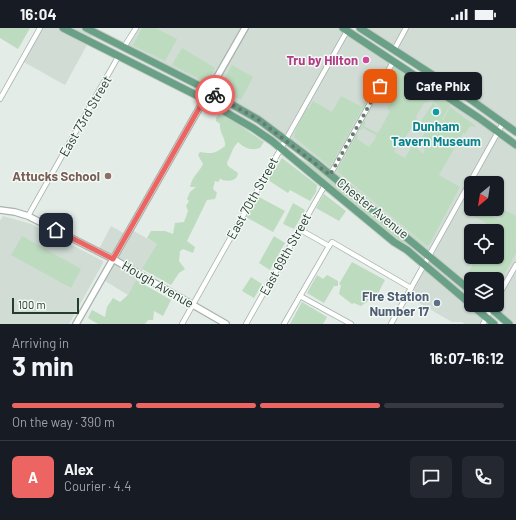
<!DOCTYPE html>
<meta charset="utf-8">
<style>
body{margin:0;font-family:Barlow,sans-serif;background:#242831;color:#f1f3f6;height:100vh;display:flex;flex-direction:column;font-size:15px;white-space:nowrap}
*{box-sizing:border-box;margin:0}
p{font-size:13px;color:#9ea1a6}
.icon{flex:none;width:22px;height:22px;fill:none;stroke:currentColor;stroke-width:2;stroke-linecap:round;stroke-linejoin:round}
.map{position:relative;height:296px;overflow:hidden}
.panel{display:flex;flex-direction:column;background:#171b24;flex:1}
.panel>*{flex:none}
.needle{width:26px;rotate:210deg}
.tools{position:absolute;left:464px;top:148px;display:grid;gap:8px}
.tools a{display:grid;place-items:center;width:40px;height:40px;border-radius:6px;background:#171b24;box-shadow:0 1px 3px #0004;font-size:20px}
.scale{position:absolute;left:12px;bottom:10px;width:67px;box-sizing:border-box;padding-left:4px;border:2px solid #243d30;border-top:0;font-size:11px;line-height:14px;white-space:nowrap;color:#243d30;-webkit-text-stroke:3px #f4f9f5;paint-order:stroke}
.pin{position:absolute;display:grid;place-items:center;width:34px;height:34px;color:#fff;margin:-17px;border-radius:8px;box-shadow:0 2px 6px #0006}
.courier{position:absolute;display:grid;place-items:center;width:40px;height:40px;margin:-20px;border:3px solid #ec6562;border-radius:50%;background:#fff;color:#222;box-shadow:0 1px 5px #0007}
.bubble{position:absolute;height:28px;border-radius:6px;background:#171b24;box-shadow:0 1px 3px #0004;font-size:13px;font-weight:700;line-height:28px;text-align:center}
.headline em{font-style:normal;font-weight:700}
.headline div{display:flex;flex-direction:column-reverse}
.headline{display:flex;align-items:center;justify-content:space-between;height:68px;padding:0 12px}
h1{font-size:26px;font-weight:700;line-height:30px}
.bar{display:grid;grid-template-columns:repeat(4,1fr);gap:6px 4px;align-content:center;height:48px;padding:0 12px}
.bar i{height:5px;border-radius:3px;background:#363941}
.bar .on{background:#ec6562}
.bar p{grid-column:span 4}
.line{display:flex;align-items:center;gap:10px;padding:0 12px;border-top:1px solid #363941}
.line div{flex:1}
.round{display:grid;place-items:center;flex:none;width:42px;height:42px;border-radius:6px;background:#242831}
.status{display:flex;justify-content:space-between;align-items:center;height:28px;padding:0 20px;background:#171b24;direction:ltr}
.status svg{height:11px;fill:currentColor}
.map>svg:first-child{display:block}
.built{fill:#d1dcd5;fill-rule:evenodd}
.green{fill:#bddcbf}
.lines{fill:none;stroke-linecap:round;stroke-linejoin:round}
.minor-casing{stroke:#a6b4ac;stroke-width:6}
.tertiary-casing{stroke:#a6b4ac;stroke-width:8}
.primary-casing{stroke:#c2c9c5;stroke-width:9}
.minor{stroke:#fff;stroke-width:4.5}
.tertiary{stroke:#fff;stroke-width:5.5}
.primary{stroke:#6aa086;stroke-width:7}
.done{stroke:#677a70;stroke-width:4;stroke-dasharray:0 7.2}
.route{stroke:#ec6562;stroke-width:5}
.hotel-dot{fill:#d1479c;stroke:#f4f9f5;stroke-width:1.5}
.culture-dot{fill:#0f9aa8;stroke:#f4f9f5;stroke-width:1.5}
.education-dot{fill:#8d6e63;stroke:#f4f9f5;stroke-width:1.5}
.service-dot{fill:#5c6f8a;stroke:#f4f9f5;stroke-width:1.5}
.labels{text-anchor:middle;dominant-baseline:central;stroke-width:3;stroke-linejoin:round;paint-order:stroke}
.hotel-label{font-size:13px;font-weight:bold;fill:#b23c85;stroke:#f4f9f5;text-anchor:end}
.street-label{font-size:13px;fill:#243d30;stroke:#f4f9f5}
.culture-label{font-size:13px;font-weight:bold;fill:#0d838f;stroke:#f4f9f5}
.education-label{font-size:13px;font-weight:bold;fill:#785e54;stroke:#f4f9f5;text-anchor:end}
.service-label{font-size:13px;font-weight:bold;fill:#4e5e75;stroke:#f4f9f5;text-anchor:end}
</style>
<div class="status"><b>16:04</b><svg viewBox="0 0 49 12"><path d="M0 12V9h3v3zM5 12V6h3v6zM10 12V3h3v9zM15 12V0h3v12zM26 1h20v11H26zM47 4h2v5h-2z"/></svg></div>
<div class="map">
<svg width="516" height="296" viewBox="0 0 516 296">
<rect width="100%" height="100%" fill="#e3ece6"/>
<g class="built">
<path d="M 40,0 L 86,0 L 94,4 L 65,57 L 22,33 Z"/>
<path d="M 136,0 L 343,0 L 516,117 L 516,296 L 509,296 L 491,280 L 483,296 L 465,296 L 462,294 L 452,294 L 407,268 L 429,229 L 259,92 L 124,19 ZM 471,155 L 497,155 L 497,181 L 471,181 ZM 471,203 L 497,203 L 497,229 L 471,229 ZM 471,251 L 497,251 L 497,277 L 471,277 Z"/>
<path d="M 360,0 L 516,0 L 516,104 Z"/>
<path d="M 3,188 L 31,196 L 103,233 L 103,235 L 69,296 L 0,296 L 0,193 Z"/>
<path d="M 111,198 L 127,207 L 130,201 L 157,216 L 128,267 L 102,251 L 113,231 L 98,223 Z"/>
</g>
<g class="green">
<path d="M 0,0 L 30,0 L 18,21 L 0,10 Z"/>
<path d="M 142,0 L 156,0 L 177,11 L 165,33 L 134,18 L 133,17 Z"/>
<path d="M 182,20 L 215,40 L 208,54 L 203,53 L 172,37 Z"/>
<path d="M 232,37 L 253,49 L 241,72 L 219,60 Z"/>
<path d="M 396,40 L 432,64 L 433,67 L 427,75 L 425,74 L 416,88 L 417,91 L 405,110 L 401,110 L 394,124 L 405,130 L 413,116 L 423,126 L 425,122 L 419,115 L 424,106 L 422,100 L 418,97 L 420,94 L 422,96 L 423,94 L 421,93 L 433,75 L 441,82 L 442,81 L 433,73 L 436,69 L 439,68 L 451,76 L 442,91 L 443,92 L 450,79 L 476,98 L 475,99 L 472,98 L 471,99 L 470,98 L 465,106 L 463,105 L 439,147 L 460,159 L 429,217 L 427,218 L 337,143 L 357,106 L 358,108 L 357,111 L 369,119 L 375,111 L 376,107 L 363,100 L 361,102 L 359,103 L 364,93 L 366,94 L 364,98 L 377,105 L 380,102 L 390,83 L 387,81 L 396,64 L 394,57 L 390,54 L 386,54 L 394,41 Z"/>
<path d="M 371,57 L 375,58 L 330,139 L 294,109 C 296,99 302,89 307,80 L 309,80 L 313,73 L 332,84 L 341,68 L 362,79 L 373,60 L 371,58 Z"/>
<path d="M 219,85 L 223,86 L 264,114 L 260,120 C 252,123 244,120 238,114 L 234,119 L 227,135 L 228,138 L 238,145 C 237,154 229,153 222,152 L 221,150 L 218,154 L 215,153 L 213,161 L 217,165 L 215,171 L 207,172 L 187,213 L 195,219 L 193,225 L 183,221 L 180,223 L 179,233 L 185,241 L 179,245 L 171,257 L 142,241 L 157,216 L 147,210 L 151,203 L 165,203 L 173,206 L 175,195 L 184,194 L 188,183 L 186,178 L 189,173 L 187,171 L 190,164 L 196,159 L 190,159 C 192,148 199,145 203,136 L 198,127 L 200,124 C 212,126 215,126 225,118 C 226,110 219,105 220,96 L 216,93 L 216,90 Z"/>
<path d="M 296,128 L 315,139 L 412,220 L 395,210 Z"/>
<path d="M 282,130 L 317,157 L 316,164 L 310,173 L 290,162 L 288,165 L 268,152 Z"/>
<path d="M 336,145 L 337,145 L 426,219 L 424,219 L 418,214 L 341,151 Z"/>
<path d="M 324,166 L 346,183 L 339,193 L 316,180 Z"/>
<path d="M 259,169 L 285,183 L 273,204 L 246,189 L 254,175 L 256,176 Z"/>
<path d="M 293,175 L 305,182 L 294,201 L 283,196 Z"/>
<path d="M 467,175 L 471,177 L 471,181 L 478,181 L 499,192 L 505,182 L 516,188 L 516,225 L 497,259 L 497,251 L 471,251 L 471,254 L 466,249 L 477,229 L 497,229 L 497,203 L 491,203 L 492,200 L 491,198 L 463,182 Z"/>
<path d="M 22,208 L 81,241 L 71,260 L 11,227 Z"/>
<path d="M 274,208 L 285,215 L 270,242 L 259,235 Z"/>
<path d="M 352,234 L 385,252 L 373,275 L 368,273 L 361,278 L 354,275 L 352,276 L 339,266 L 341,257 L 339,256 Z"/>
<path d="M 317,247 L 323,251 L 327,247 L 338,253 L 338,258 L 334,258 L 324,275 L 307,265 Z"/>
<path d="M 251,249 L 262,256 L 254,270 L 242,263 Z"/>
<path d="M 136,252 L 171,272 L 163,288 L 154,283 L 153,292 L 148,292 L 145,296 L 98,296 L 88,290 L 92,282 L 105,289 L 107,279 L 113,270 L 120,274 L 128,267 Z"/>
<path d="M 302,274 L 327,289 L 323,296 L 290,296 Z"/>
</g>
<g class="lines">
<defs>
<g id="minor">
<path d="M 124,19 L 136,0"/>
<path d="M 394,22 L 406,0"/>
<path d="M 0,71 L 40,0"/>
<path d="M 330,147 L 393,34"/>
<path d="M 28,188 L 118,29"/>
<path d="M 299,201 L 329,218 L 332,214 L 411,260"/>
<path d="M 300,268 L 351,296"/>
<path d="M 497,270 L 516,237"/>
<path d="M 182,296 L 347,3"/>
<path d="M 246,296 L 325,157"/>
<path d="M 284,296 L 329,218"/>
<path d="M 391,296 L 503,95"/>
<path d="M 483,296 L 493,277"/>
</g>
<g id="tertiary">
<path d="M 0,182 L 15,184 L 28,188 L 113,231 L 226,296"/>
<path d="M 76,296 L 245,0"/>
</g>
<g id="primary">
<path d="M 63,0 L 198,68 L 253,100 L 272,113 L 394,214 L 407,222 L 494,296"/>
<path d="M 86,0 L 200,58 L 259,92 L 315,134 L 471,263"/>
<path d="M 343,0 L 479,90 L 516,117"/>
<path d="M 360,0 L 467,69 L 516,104"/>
<path d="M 487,277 L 509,296"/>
</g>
</defs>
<use href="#minor" class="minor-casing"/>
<use href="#tertiary" class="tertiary-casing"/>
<use href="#primary" class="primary-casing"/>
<use href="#minor" class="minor"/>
<use href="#tertiary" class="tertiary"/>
<use href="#primary" class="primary"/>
</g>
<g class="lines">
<path class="done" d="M 215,67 L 259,92 L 330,147 L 380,58"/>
<path class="route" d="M 56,202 L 113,231 L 209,63 L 215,67"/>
</g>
<circle class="hotel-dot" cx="366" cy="32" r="4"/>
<circle class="culture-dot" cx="436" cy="84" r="4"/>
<circle class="education-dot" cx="108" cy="148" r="4"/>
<circle class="service-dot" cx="437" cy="275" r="4"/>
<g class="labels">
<g class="hotel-label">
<text x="358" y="32">Tru by Hilton</text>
</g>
<g class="street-label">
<text transform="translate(85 88) rotate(-60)">East 73rd Street</text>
<text transform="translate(252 170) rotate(-61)">East 70th Street</text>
<text transform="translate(373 180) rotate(39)">Chester Avenue</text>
<text transform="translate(285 226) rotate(-61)">East 69th Street</text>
<text transform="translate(158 256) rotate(30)">Hough Avenue</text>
</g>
<g class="culture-label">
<text x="436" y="98">Dunham<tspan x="436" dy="15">Tavern Museum</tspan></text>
</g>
<g class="education-label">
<text x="100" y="148">Attucks School</text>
</g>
<g class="service-label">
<text x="429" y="268">Fire Station<tspan x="429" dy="15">Number 17</tspan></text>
</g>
</g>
</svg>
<div class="tools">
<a><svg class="needle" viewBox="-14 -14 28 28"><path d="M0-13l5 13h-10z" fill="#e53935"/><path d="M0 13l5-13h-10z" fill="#9ea1a6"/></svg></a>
<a><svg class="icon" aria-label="locate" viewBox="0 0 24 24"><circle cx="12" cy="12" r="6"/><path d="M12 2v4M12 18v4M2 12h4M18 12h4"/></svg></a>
<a><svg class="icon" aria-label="layers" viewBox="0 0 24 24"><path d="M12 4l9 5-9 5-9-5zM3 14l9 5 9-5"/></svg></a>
</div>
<div class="scale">100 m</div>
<div class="pin" style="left:380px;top:58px;background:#ea580c"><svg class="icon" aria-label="bag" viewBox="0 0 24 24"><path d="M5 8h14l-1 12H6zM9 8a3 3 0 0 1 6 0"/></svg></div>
<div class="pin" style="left:56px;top:202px;background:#1f2937"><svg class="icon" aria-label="home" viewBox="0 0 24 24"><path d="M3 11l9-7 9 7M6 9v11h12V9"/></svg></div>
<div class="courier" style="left:215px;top:67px"><svg class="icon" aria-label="bike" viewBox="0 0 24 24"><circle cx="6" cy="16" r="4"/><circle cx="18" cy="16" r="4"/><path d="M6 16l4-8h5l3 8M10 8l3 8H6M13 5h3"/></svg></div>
<div class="bubble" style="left:404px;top:44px;width:78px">Cafe Phix</div>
</div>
<section class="panel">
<div class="headline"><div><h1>3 min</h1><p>Arriving in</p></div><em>16:07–16:12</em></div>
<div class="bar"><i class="on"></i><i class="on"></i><i class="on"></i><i></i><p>On the way · 390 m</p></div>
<div class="line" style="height:72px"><b class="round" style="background:#ec6562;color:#fff">A</b><div><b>Alex</b><p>Courier · 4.4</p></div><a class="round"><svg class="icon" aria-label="chat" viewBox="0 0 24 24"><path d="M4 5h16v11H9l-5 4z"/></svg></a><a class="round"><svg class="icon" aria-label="phone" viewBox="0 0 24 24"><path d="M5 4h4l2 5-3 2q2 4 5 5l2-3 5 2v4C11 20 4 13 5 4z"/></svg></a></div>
</section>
